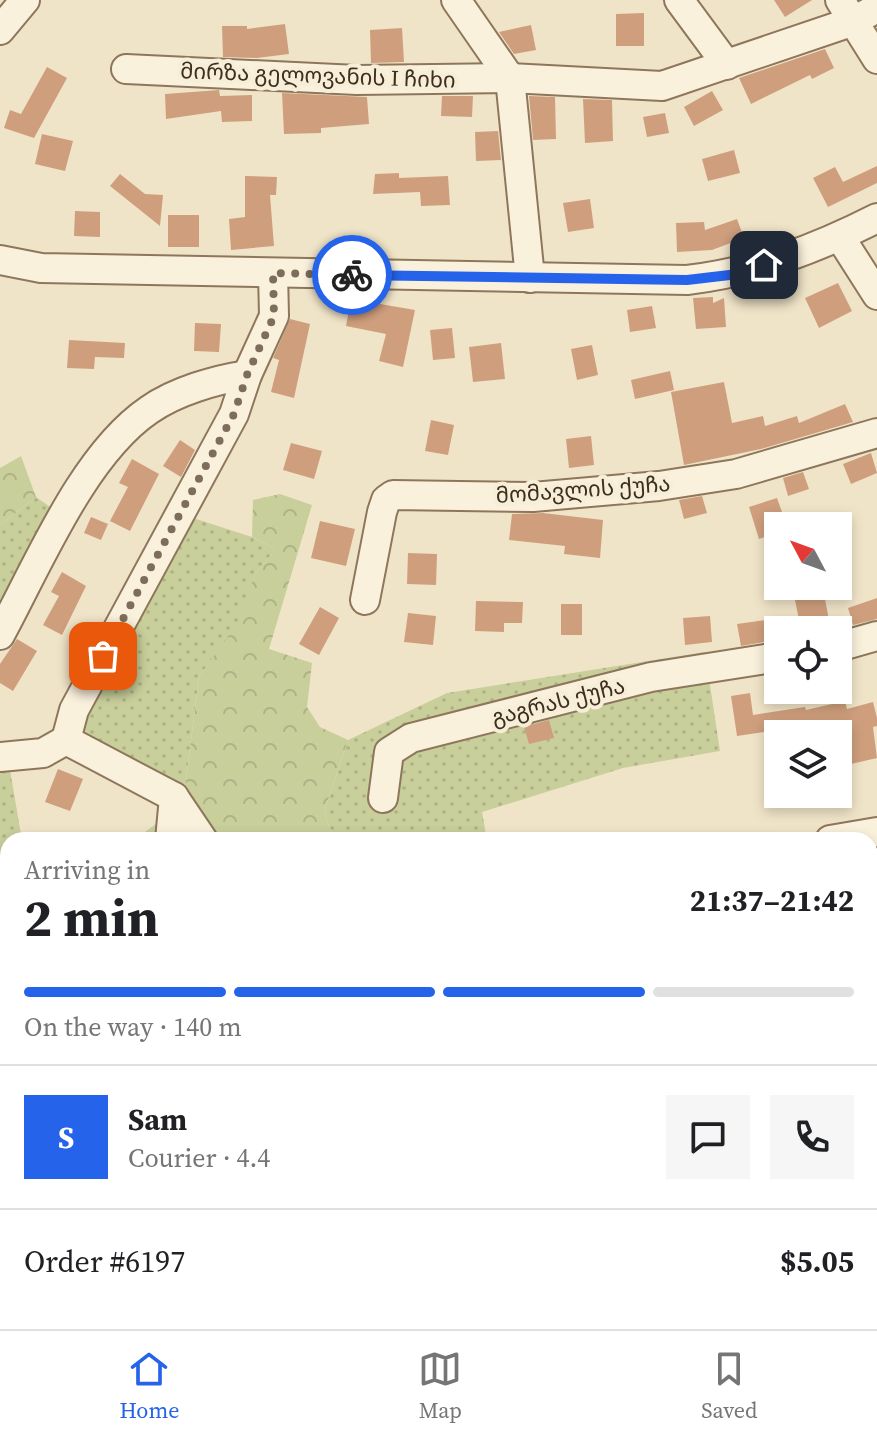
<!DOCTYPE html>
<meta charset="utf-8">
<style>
body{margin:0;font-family:"Source Serif 4","Noto Sans Georgian",serif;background:#f6f6f6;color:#202124;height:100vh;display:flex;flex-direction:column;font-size:30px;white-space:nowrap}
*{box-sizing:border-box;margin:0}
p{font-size:26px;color:#757577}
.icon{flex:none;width:44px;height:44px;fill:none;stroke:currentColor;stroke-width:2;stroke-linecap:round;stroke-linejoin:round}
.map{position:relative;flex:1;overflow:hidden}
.panel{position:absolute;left:0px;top:832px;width:878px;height:498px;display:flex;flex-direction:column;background:#fff;border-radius:24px 24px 0 0;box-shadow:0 4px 12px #0003}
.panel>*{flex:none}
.needle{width:52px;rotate:311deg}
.fabs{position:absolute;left:764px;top:512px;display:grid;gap:16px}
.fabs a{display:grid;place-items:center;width:88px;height:88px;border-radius:0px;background:#fff;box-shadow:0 4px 12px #0003;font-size:40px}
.pin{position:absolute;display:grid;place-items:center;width:68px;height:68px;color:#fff;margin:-34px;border-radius:16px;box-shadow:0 4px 12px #0006}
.courier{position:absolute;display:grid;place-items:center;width:80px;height:80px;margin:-40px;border:6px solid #2563eb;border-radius:50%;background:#fff;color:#222;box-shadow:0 2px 10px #0007}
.summary em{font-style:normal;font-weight:700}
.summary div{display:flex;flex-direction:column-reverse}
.summary{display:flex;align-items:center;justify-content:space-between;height:136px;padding:0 24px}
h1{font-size:52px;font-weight:700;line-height:60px}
.bar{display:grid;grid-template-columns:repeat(4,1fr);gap:12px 8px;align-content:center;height:96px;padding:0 24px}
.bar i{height:10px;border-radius:6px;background:#e0e0e0}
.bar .on{background:#2563eb}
.bar p{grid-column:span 4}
.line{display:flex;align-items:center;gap:20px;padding:0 24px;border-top:2px solid #e0e0e0}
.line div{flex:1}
.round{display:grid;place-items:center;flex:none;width:84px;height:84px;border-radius:0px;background:#f6f6f6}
.tabs{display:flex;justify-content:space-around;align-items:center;height:112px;border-top:2px solid #e0e0e0;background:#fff;font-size:22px;color:#757577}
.tabs a{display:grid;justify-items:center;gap:4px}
.tabs .on{color:#2563eb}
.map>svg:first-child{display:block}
.grass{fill:url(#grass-dots)}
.forest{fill:url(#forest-crowns)}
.building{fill:#cf9f7d}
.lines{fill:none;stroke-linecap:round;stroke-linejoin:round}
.minor-casing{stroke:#8d765c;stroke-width:32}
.minor{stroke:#faf1dc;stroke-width:28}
.done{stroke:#7c6e5b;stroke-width:8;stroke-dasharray:0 14.4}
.route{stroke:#2563eb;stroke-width:10}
.labels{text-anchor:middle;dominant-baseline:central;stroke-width:8;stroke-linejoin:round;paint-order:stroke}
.street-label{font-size:22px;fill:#3d2e20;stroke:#f7eed8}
</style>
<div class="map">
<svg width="877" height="1329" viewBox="0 0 877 1329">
<defs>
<pattern id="grass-dots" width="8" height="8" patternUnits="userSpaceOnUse" patternTransform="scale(2)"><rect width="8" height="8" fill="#c9cf9b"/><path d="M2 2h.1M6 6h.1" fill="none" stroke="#aeb285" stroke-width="1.8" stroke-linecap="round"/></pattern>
<pattern id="forest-crowns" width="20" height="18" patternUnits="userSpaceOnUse" patternTransform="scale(2)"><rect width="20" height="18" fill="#c9cf9b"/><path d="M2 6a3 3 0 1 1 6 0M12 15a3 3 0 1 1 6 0" fill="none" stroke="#aeb285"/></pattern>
</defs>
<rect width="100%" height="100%" fill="#f0e4c8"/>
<g class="grass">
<path d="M 36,497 L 56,511 L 0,613 L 0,525 Z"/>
<path d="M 190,517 L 252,537 L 276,549 L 255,574 L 239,622 L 199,677 L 185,788 L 84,734 L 82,712 Z"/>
<path d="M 705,652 L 720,751 L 623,768 L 482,812 L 487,840 L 334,840 L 324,812 L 348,740 L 447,693 Z"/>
<path d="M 0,770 L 10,770 L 22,840 L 8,840 L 8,865 L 0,866 Z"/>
<path d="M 877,932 L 877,1329 L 651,1329 L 653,1322 L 870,1322 L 870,940 Z"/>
<path d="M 90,1322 L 491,1322 L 486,1329 L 84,1329 Z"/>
</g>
<g class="forest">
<path d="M 21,456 L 36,497 L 0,525 L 0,468 Z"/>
<path d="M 280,494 L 312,505 L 269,649 L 312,663 L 307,707 L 320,727 L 348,740 L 324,812 L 334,840 L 106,840 L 138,837 L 164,818 L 185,788 L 199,677 L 238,622 L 255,574 L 276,549 L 252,537 L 253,500 Z"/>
<path d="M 8,865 L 8,971 L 0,980 L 0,866 Z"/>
<path d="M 0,1129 L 8,1137 L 8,1235 L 0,1239 Z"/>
</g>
<g class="building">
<path d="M 774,0 L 812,0 L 785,17 Z"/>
<path d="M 644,13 L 644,46 L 616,46 L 616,14 Z"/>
<path d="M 285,24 L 289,54 L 257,58 L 223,57 L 222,26 L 247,26 L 247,29 Z"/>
<path d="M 531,25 L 536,50 L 514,54 L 499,32 Z"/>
<path d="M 402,28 L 404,62 L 371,63 L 370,30 Z"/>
<path d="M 825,49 L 834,68 L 812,79 L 810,75 L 751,104 L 739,78 Z"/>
<path d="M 47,67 L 67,78 L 34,138 L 4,128 L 10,110 L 21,114 Z"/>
<path d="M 219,90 L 220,96 L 252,95 L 252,121 L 222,122 L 221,111 L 166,119 L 165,94 Z"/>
<path d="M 712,91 L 723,110 L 694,126 L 684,107 Z"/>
<path d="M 282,93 L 367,97 L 369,124 L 321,128 L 321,133 L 284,134 Z"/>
<path d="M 442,96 L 473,96 L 472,117 L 441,116 Z"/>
<path d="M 529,96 L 555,97 L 556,139 L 533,140 Z"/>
<path d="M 583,99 L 612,100 L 613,141 L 585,143 Z"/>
<path d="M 665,113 L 669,133 L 647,137 L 643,117 Z"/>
<path d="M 498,131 L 501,160 L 476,161 L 475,132 Z"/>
<path d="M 42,134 L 73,141 L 65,171 L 35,164 Z"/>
<path d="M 734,150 L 740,173 L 708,181 L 702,159 Z"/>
<path d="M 877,166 L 877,183 L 828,207 L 813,178 L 835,167 L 843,182 Z"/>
<path d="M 399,173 L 399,178 L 448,176 L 450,205 L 421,206 L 420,192 L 373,194 L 375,174 Z"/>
<path d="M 120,174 L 145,194 L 163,195 L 160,226 L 110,186 Z"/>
<path d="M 245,176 L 277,177 L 276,195 L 270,195 L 274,246 L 231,250 L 229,219 L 245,217 Z"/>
<path d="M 590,199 L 594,228 L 568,232 L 563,203 Z"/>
<path d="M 75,211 L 100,212 L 100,237 L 74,236 Z"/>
<rect x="168" y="215" width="31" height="32"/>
<path d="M 737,219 L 744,238 L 712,250 L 677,252 L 676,223 L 704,222 L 705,230 Z"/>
<path d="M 838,283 L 852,311 L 819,328 L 805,298 Z"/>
<path d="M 713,297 L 713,303 L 724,298 L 726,327 L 696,329 L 693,298 Z"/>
<path d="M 351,299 L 415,310 L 403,367 L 379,361 L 386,334 L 346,326 Z"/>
<path d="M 652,306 L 656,328 L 630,332 L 627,310 Z"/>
<path d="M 290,319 L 310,324 L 294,398 L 271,392 L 279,360 L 273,358 Z"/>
<path d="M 195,323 L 221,324 L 219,352 L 194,351 Z"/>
<path d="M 452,328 L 455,358 L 433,360 L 430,330 Z"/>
<path d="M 69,340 L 125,343 L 124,358 L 95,357 L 94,369 L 67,368 Z"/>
<path d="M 501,343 L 505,379 L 473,382 L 469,347 Z"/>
<path d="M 592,345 L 598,375 L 577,380 L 571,349 Z"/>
<path d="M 670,371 L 674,390 L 635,399 L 631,380 Z"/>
<path d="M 724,382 L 732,423 L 763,416 L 765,426 L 797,416 L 799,423 L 845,404 L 853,422 L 761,449 L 684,465 L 671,392 Z"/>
<path d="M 431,420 L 454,425 L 448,455 L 425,451 Z"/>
<path d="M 591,436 L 594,465 L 569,468 L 566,439 Z"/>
<path d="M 180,440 L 195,450 L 181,477 L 163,466 Z"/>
<path d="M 291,443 L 322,451 L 314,479 L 283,470 Z"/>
<path d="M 871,453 L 877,473 L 851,484 L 843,464 Z"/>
<path d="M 132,459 L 159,474 L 130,531 L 110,521 L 128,487 L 119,483 Z"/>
<path d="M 803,472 L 809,489 L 788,496 L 783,478 Z"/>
<path d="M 702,496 L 707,513 L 684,519 L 679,500 Z"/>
<path d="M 777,498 L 787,526 L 778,526 L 778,532 L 759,539 L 749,507 Z"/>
<path d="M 543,513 L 603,520 L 600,558 L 564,554 L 565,546 L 509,540 L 512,514 Z"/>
<path d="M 91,517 L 108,524 L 101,540 L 84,533 Z"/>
<path d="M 320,521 L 355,529 L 346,566 L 311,558 Z"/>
<path d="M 408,553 L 437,554 L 436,585 L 407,584 Z"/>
<path d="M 62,572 L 86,586 L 62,635 L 43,625 L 59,596 L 51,592 Z"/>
<path d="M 824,594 L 830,625 L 801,630 L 795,600 Z"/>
<path d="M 877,598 L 877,619 L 853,625 L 848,608 Z"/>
<path d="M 476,601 L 523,602 L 522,623 L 504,623 L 504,632 L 475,631 Z"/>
<rect x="561" y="604" width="21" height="31"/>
<path d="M 320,607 L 339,618 L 319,655 L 299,644 Z"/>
<path d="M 408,613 L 436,616 L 433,645 L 404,642 Z"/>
<path d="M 710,616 L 712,642 L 685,645 L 683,618 Z"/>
<path d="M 765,620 L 769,641 L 741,646 L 737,624 Z"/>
<path d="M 17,639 L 37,651 L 13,691 L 0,683 L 0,664 Z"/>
<path d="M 750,693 L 753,715 L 805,707 L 806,710 L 845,701 L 847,709 L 873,702 L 877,718 L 877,726 L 873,727 L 877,758 L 838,767 L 838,734 L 777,734 L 777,730 L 737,736 L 731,696 Z"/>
<path d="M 549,720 L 554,738 L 529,744 L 524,727 Z"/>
<path d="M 58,769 L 83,779 L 70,811 L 45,802 Z"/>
</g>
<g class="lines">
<defs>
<g id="minor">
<path d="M 456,0 L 510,78 L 530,278"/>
<path d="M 679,0 L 727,65"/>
<path d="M 840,0 L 877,59"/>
<path d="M 0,30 L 25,0"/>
<path d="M 126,69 L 357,80 L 510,78 L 662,86 L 854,21 L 877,8"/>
<path d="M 840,237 L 877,295"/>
<path d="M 0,260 L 41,268 L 687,280 C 755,272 816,249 877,218"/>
<path d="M 365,600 L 382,512 L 386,500 L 393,495 L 533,497 L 659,486 L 736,474 L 877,433"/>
<path d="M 0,635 C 38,565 83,455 149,410 C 176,391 215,380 247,375"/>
<path d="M 838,647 L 877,636"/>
<path d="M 0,757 L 43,753 L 66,740"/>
<path d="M 174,797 L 203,840"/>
<path d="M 383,798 L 389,752 L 411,738 L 651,677 L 778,657"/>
<path d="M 170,840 L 174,797 L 66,740 L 74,710 L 234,414 L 247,375 L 274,316 L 273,273"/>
<path d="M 830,840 L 877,832"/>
<path d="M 618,1322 L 622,1329"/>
</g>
</defs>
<use href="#minor" class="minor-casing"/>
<use href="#minor" class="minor"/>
</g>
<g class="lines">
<path class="done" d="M 103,656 L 234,414 L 247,375 L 274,316 L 273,273 L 352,275"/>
<path class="route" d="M 352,275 L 687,280 L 738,274 L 764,265"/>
</g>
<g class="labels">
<g class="street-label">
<text transform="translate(318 75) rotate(2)">მირზა გელოვანის I ჩიხი</text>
<text transform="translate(583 489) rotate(-4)">მომავლის ქუჩა</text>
<text transform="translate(558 701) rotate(-14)">გაგრას ქუჩა</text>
</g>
</g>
</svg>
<div class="fabs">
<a><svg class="needle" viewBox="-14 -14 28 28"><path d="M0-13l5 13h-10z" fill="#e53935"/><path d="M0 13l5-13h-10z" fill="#757577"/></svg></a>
<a><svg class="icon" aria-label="locate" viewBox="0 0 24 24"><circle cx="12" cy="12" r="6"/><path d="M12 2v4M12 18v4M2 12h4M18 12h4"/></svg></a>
<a><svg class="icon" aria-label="layers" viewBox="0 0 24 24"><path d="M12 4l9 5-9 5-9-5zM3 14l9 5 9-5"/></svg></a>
</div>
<div class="pin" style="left:103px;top:656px;background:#ea580c"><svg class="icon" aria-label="bag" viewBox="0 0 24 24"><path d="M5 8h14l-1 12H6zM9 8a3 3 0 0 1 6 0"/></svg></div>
<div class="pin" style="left:764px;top:265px;background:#1f2937"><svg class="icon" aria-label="home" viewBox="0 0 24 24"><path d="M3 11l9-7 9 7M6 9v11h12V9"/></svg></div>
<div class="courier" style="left:352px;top:275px"><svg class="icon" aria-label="bike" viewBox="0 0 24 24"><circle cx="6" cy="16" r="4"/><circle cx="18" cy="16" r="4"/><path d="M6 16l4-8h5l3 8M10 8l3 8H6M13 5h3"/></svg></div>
<section class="panel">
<div class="summary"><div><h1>2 min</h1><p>Arriving in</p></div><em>21:37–21:42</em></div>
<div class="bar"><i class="on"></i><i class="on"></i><i class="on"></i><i></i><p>On the way · 140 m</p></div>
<div class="line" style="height:144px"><b class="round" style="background:#2563eb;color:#fff">S</b><div><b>Sam</b><p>Courier · 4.4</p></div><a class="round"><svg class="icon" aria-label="chat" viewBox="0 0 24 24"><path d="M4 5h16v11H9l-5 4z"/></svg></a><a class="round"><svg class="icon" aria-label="phone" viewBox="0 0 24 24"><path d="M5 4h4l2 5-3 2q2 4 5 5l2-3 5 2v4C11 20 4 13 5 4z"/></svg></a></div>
<div class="line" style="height:104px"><div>Order #6197</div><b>$5.05</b></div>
</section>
</div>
<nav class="tabs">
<a class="on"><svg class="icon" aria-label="home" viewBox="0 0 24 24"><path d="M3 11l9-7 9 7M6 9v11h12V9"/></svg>Home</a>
<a><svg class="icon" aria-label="map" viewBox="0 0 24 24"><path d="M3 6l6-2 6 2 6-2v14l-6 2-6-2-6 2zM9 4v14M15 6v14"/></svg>Map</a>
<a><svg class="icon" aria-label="saved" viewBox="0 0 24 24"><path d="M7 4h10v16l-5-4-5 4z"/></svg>Saved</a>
</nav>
